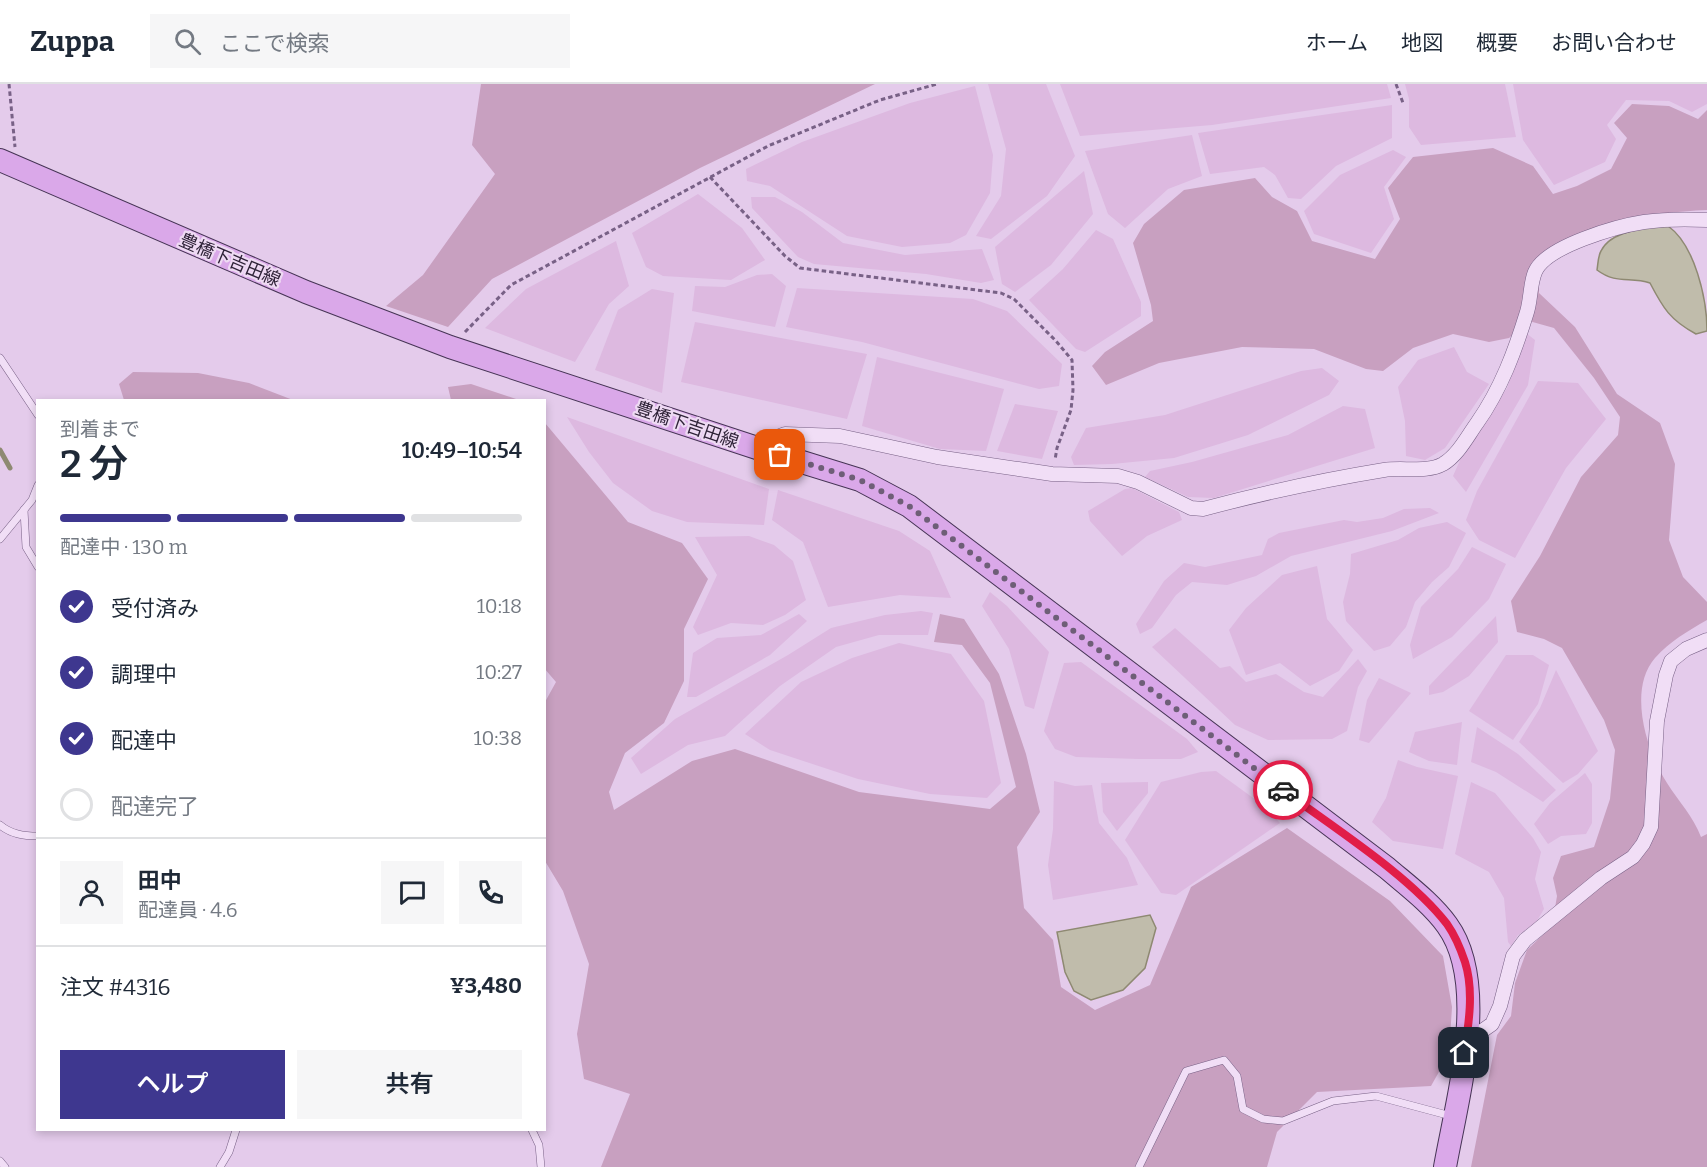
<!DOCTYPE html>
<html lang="ja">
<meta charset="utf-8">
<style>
body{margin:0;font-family:Bitter,"Noto Sans JP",serif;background:#f6f6f7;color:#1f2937;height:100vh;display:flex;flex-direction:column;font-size:22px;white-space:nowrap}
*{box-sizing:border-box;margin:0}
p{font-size:20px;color:#747a83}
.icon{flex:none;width:33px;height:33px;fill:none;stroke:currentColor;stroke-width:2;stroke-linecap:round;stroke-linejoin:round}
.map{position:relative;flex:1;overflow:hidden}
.details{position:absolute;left:36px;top:315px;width:510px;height:732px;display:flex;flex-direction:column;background:#fff;border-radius:0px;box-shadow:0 3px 9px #0003}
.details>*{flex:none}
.pin{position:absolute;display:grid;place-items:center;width:51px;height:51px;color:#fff;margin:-26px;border-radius:12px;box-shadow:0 3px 9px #0006}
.courier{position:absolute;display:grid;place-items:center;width:60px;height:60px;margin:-30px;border:4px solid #e11d48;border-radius:50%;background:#fff;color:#222;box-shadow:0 2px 8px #0007}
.summary em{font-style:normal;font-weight:600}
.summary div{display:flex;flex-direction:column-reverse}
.summary{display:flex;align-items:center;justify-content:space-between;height:102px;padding:0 24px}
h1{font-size:39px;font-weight:600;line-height:45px}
.bar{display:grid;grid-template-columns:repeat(4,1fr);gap:9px 6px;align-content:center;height:72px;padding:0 24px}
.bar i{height:8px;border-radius:4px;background:#e0e1e3}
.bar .current{background:#3e378f}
.bar p{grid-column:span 4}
.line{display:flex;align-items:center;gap:15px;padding:0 24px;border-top:2px solid #e0e1e3}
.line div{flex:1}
.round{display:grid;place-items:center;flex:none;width:63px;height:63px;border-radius:0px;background:#f6f6f7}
ol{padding:0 24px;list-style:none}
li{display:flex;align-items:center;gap:18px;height:66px}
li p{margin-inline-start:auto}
li .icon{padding:6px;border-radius:50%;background:#3e378f;color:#fff;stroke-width:4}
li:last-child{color:#747a83}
li i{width:33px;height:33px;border:3px solid #e0e1e3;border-radius:50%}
.primary-button{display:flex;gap:12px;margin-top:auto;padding:12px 24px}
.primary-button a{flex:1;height:69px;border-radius:0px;background:#3e378f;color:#fff;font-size:24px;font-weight:600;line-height:69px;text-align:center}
.primary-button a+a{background:#f6f6f7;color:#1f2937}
header{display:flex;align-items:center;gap:36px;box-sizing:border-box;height:84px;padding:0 30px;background:#fff;border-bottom:2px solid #e0e1e3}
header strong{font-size:28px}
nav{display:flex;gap:33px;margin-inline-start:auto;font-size:21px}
.search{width:420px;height:54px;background:#f6f6f7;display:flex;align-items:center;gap:15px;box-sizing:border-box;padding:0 21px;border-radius:0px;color:#747a83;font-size:22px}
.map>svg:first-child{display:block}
.farmland{fill:#ddb9e0}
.green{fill:#c8a0c0}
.water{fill:#c0bcab;stroke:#8e8972;stroke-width:1.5}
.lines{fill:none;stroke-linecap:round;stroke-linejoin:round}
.stream{stroke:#8e8972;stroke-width:5}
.service-casing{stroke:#786186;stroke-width:8}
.minor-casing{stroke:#786186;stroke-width:15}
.primary-casing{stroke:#463455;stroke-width:24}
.path{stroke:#786186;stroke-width:3;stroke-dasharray:4.5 3;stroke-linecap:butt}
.service{stroke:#f1def6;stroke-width:7}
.minor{stroke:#f1def6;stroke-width:14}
.primary{stroke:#daa8e9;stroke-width:22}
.done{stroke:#6e5e77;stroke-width:6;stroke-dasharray:0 10.8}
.route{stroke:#e11d48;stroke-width:8}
.labels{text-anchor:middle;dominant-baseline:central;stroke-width:4.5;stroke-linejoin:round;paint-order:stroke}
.street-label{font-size:18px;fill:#2f2338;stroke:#eedaf3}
</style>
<header>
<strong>Zuppa</strong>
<div class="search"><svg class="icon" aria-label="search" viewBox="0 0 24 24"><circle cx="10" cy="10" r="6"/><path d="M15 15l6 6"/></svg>ここで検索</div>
<nav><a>ホーム</a><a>地図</a><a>概要</a><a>お問い合わせ</a></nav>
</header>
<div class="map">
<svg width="1707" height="1083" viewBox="0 0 1707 1083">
<rect width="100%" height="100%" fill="#e4cbeb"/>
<g class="farmland">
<path d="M 988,0 L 1046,0 L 1075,72 L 1047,112 L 991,155 L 976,152 L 1001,112 L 1006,65 Z"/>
<path d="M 1060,0 L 1387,0 L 1391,14 L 1212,41 L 1080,52 Z"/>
<path d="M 1405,0 L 1505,0 L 1516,53 L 1421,61 L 1409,43 L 1409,15 Z"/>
<path d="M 1513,0 L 1707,0 L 1707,20 L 1692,28 L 1669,17 L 1626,16 L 1607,41 L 1616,55 L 1605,78 L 1554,101 L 1523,56 Z"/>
<path d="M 975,2 L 993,71 L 990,109 L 966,151 L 950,159 L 902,163 L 847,152 L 770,102 L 747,97 L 746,85 L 802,58 L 910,19 Z"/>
<path d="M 1392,21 L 1392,54 L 1336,82 L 1301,115 L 1288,114 L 1275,91 L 1264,83 L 1210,90 L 1198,49 Z"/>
<path d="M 1192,51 L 1202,92 L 1168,105 L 1125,144 L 1108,130 L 1085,67 Z"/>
<path d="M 1393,66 L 1406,73 L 1384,103 L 1394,135 L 1371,169 L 1314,150 L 1304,127 L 1340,91 Z"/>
<path d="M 1084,87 L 1093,130 L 1051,181 L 1015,208 L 1002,200 L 995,163 Z"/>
<path d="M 698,110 L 742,144 L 765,176 L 731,196 L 663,192 L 646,183 L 632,149 Z"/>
<path d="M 751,113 L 775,113 L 802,128 L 843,159 L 905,171 L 982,165 L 994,196 L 981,199 L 926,190 L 814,180 L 798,173 L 752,124 Z"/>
<path d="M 1096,146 L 1113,155 L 1141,218 L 1141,232 L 1085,268 L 1076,265 L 1029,216 L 1063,185 Z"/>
<path d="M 616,157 L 629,202 L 609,220 L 575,278 L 485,244 L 526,205 Z"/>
<path d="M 772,190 L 786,202 L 775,243 L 692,227 L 695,202 L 725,203 L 757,191 Z"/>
<path d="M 797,204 L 973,215 L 1007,227 L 1062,280 L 1059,302 L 1039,305 L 862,258 L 786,243 Z"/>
<path d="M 652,205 L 674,209 L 662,309 L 595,286 L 618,226 Z"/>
<path d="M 695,238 L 867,270 L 847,335 L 681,298 Z"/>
<path d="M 1526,249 L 1535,256 L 1528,301 L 1466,408 L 1453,392 L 1461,374 L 1507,304 Z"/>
<path d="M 1454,263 L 1467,288 L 1489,300 L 1445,364 L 1425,376 L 1406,372 L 1405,337 L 1398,303 L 1418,276 Z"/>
<path d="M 877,273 L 1004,305 L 986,367 L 940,365 L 862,342 Z"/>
<path d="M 1322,284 L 1339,297 L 1329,311 L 1248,351 L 1174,374 L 1112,380 L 1074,381 L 1071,373 L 1086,344 L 1165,331 L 1301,287 Z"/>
<path d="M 1538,297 L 1578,299 L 1606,335 L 1566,384 L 1515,474 L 1479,456 L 1466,436 L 1477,407 Z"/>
<path d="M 1015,320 L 1058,327 L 1042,375 L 997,367 Z"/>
<path d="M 1343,322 L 1365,325 L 1375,364 L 1214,414 L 1188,413 L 1145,393 L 1150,387 L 1192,378 L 1288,351 Z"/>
<path d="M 567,333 L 769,405 L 764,441 L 687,438 L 652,427 L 613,399 L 589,368 Z"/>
<path d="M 1132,404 L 1179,428 L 1182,436 L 1147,452 L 1122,472 L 1090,437 L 1088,427 L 1125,405 Z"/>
<path d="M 778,406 L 899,447 L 930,467 L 951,514 L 900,511 L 828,523 L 803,458 L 772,436 Z"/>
<path d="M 1430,424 L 1439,429 L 1392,447 L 1291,472 L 1256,492 L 1227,501 L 1192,498 L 1176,511 L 1152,544 L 1140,550 L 1136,540 L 1164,497 L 1184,479 L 1205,483 L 1262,471 L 1268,455 L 1279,449 L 1344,436 L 1357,438 L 1383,434 L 1404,425 Z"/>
<path d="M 1447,438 L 1466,449 L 1449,483 L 1432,498 L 1415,518 L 1406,543 L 1390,562 L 1374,567 L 1346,537 L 1343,518 L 1350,490 L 1351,470 L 1398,456 L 1419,444 Z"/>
<path d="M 749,452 L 774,461 L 793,477 L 806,516 L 785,531 L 763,541 L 731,539 L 698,551 L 693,543 L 717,491 L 695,453 Z"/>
<path d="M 1472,463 L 1506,480 L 1489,515 L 1452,553 L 1413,575 L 1410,561 L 1421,523 L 1458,485 Z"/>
<path d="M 1317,482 L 1327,535 L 1353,566 L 1339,587 L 1310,602 L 1280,579 L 1246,591 L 1229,546 L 1246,524 L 1282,491 Z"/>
<path d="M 990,508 L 1007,522 L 1049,568 L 1034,625 L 1025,622 L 1009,565 L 982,522 Z"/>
<path d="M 921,527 L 933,529 L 928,551 L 879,551 L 836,563 L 780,602 L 725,652 L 688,661 L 641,690 L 631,674 L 675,635 L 788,571 L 831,544 L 885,531 Z"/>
<path d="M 799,530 L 807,537 L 770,571 L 696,613 L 687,613 L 693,569 L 717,554 L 761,551 Z"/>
<path d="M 1496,532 L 1498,558 L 1469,592 L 1443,608 L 1429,611 L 1429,602 Z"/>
<path d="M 1175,544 L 1220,584 L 1230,582 L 1246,598 L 1276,590 L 1304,608 L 1323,613 L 1358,575 L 1367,587 L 1358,603 L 1347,647 L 1332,655 L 1268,656 L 1235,641 L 1152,563 Z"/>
<path d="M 899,559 L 951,570 L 984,617 L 1001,699 L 987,714 L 930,710 L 858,695 L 770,666 L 745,650 L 801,598 L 852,574 Z"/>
<path d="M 1506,571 L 1533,571 L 1549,581 L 1538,620 L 1513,656 L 1469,627 Z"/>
<path d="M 1081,578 L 1187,655 L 1198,668 L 1181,675 L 1139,675 L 1076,673 L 1055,665 L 1044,647 L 1064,579 Z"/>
<path d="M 1556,586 L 1598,667 L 1578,690 L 1563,699 L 1519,658 L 1540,624 Z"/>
<path d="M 1379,594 L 1411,609 L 1369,659 L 1359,656 L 1367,616 Z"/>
<path d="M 1462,638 L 1457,681 L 1429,677 L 1409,668 L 1415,648 Z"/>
<path d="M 1477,643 L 1518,670 L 1556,706 L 1543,718 L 1496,688 L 1471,678 Z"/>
<path d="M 1398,676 L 1417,683 L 1458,692 L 1443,765 L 1393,757 L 1372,738 L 1386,714 Z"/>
<path d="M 1216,687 L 1267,724 L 1280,739 L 1176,811 L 1161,809 L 1125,756 L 1161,698 L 1201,688 Z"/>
<path d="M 1585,689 L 1592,700 L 1592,739 L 1586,750 L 1561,752 L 1548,760 L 1534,740 L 1550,719 Z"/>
<path d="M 1054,697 L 1075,702 L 1092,701 L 1099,739 L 1127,774 L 1138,801 L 1053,816 L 1048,781 L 1053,745 Z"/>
<path d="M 1148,698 L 1148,709 L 1117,747 L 1103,728 L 1101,699 Z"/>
<path d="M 1471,698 L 1495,709 L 1533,754 L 1541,768 L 1535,795 L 1544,825 L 1535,840 L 1518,851 L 1511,862 L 1508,858 L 1504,814 L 1489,788 L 1455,770 Z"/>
</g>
<g class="green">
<path d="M 481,0 L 875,0 L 700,84 L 492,195 L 448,243 L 386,222 L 423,191 L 495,90 L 472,61 Z"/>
<path d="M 1632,20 L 1669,22 L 1698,35 L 1707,26 L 1707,126 C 1646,129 1589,138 1539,175 L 1539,209 L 1575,243 L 1617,310 L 1660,339 L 1675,380 L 1669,456 L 1683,493 L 1707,518 L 1707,536 C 1688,547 1670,557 1655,574 C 1627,606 1647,668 1667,699 C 1679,718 1693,732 1701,753 L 1707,750 L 1707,1083 L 1471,1083 L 1497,951 L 1511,932 L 1515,899 L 1527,866 L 1552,842 L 1557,812 L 1553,794 L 1561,772 L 1594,763 L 1610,715 L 1615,666 L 1604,636 L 1562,564 L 1544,555 L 1517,548 L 1511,517 L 1540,472 L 1581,393 L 1618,351 L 1620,333 L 1594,294 L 1554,244 L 1529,237 L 1509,254 L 1489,258 L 1453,250 L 1413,264 L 1383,287 L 1366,285 L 1314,265 L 1242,263 L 1159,279 L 1106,301 L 1092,282 L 1105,268 L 1153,237 L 1151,221 L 1133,159 L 1144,140 L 1184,106 L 1255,94 L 1272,113 L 1297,127 L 1312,157 L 1375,175 L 1400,135 L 1388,104 L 1413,73 L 1493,64 L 1533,82 L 1553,110 L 1577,102 L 1611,85 L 1627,54 L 1614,39 Z"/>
<path d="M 133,288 L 198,289 L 249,299 L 293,316 L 124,316 L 119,300 Z"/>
<path d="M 471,300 L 519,316 L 451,316 L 448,303 Z"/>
<path d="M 545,339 L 628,438 L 682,459 L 708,495 L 684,545 L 684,597 L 664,639 L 625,669 L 609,708 L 614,726 L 692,677 L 735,665 L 859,708 L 990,725 L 1016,703 L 990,599 L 962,561 L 934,558 L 940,530 L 964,535 L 999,590 L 1026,670 L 1040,728 L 1017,763 L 1024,824 L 1053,856 L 1061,903 L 1095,926 L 1150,901 L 1191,803 L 1287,744 L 1390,817 L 1443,872 L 1452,923 L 1449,970 L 1431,1002 L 1317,1008 L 1277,1048 L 1267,1083 L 601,1083 L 630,1010 L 584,995 L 577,950 L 589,880 L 563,807 L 545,777 L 545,618 L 556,598 L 544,584 Z"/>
</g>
<g class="water">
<path d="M 1668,142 C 1695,161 1707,215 1707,247 L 1696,250 C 1670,236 1663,224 1650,199 C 1630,192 1617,201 1597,186 C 1598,180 1598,172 1601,167 C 1611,146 1648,143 1668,142 Z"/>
<path d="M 1150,831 L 1156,844 L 1145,884 L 1123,906 L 1091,916 L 1074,907 L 1065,888 L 1057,848 Z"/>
</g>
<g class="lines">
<path class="stream" d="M 0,366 L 10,384"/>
<defs>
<g id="service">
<path d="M 0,274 L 38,331"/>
<path d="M 24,426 L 26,463 L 38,483"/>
<path d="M 0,455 L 32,416 L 38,401"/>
<path d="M 0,741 C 11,750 23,752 38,752"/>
<path d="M 532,1046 L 539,1061 L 541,1083"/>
<path d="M 0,1077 L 5,1083"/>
<path d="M 220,1083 L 229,1068 L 236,1046"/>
<path d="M 1139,1083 L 1186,987 L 1224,976 L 1237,992 L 1243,1025 L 1263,1035 L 1283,1037 L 1333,1017 L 1376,1012 L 1451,1032"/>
</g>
<g id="minor">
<path d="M 760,365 L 767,357 L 785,350 L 840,352 L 937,373 L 1052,390 L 1118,392 L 1138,398 L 1191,424 L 1203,425 C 1263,409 1323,396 1384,386 C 1402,383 1427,389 1443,380 C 1458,371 1467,353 1477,339 C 1501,305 1515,267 1527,228 C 1531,215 1530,200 1535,188 C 1546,162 1618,142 1644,138 C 1665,135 1686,135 1707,136"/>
<path d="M 1468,948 L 1482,947 L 1492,940 L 1500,922 L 1513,872 L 1525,856 L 1601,794 L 1633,773 L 1643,760 L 1651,743 L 1657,637 L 1666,591 L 1671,577 L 1686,565 L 1707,556"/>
</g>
<path id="primary" d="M 0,76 L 306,208 L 450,263 L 760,365 L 860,396 L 909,422 L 1387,784 C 1408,802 1431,819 1447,841 C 1490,900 1457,1015 1445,1083"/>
</defs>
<use href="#service" class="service-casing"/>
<use href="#minor" class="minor-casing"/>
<use href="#primary" class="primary-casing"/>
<g class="path">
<path d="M 9,0 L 15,63"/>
<path d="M 1396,0 L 1403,19"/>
<path d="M 710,93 L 785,172 L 800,184 L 1001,209 L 1014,215 L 1056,257 L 1072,276 L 1073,306 L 1071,326 L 1057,364 L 1055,376"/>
<path d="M 465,248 L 511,201 L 768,62 L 880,16 L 937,0"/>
</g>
<use href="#service" class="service"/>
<use href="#minor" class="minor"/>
<use href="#primary" class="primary"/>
</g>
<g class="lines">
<path class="done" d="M 780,371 L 860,396 L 909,422 L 1283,706"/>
<path class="route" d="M 1283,706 C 1334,744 1409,791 1447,840 C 1454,850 1461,866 1465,878 C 1474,906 1469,940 1464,969"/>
</g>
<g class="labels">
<g class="street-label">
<text transform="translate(230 176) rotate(23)">豊橋下吉田線</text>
<text transform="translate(687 341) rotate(19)">豊橋下吉田線</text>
</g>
</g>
</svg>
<div class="pin" style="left:780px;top:371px;background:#ea580c"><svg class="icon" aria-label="bag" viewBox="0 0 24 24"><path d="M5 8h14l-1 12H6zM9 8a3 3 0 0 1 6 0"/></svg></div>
<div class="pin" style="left:1464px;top:969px;background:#1f2937"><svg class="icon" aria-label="home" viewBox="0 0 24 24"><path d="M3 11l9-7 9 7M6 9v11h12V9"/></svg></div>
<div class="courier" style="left:1283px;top:706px"><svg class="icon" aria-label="car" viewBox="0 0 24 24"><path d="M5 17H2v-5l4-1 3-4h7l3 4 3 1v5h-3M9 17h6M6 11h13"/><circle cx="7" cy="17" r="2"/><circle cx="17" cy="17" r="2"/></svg></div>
<section class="details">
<div class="summary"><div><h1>2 分</h1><p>到着まで</p></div><em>10:49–10:54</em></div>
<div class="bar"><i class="current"></i><i class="current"></i><i class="current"></i><i></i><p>配達中 · 130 m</p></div>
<ol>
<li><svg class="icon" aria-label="check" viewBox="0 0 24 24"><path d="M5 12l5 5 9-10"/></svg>受付済み<p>10:18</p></li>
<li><svg class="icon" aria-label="check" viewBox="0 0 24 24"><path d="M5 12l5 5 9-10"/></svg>調理中<p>10:27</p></li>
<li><svg class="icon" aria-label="check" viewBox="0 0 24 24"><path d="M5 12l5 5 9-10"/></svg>配達中<p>10:38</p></li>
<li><i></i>配達完了</li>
</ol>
<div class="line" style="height:108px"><a class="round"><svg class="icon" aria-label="person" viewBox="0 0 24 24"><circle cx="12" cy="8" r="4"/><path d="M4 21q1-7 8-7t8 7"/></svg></a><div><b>田中</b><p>配達員 · 4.6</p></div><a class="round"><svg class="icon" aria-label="chat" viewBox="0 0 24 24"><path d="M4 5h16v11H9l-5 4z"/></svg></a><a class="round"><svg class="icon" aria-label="phone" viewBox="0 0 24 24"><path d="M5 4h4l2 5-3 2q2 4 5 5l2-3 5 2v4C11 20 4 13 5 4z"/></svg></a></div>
<div class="line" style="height:78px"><div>注文 #4316</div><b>¥3,480</b></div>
<div class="primary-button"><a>ヘルプ</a><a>共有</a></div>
</section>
</div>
